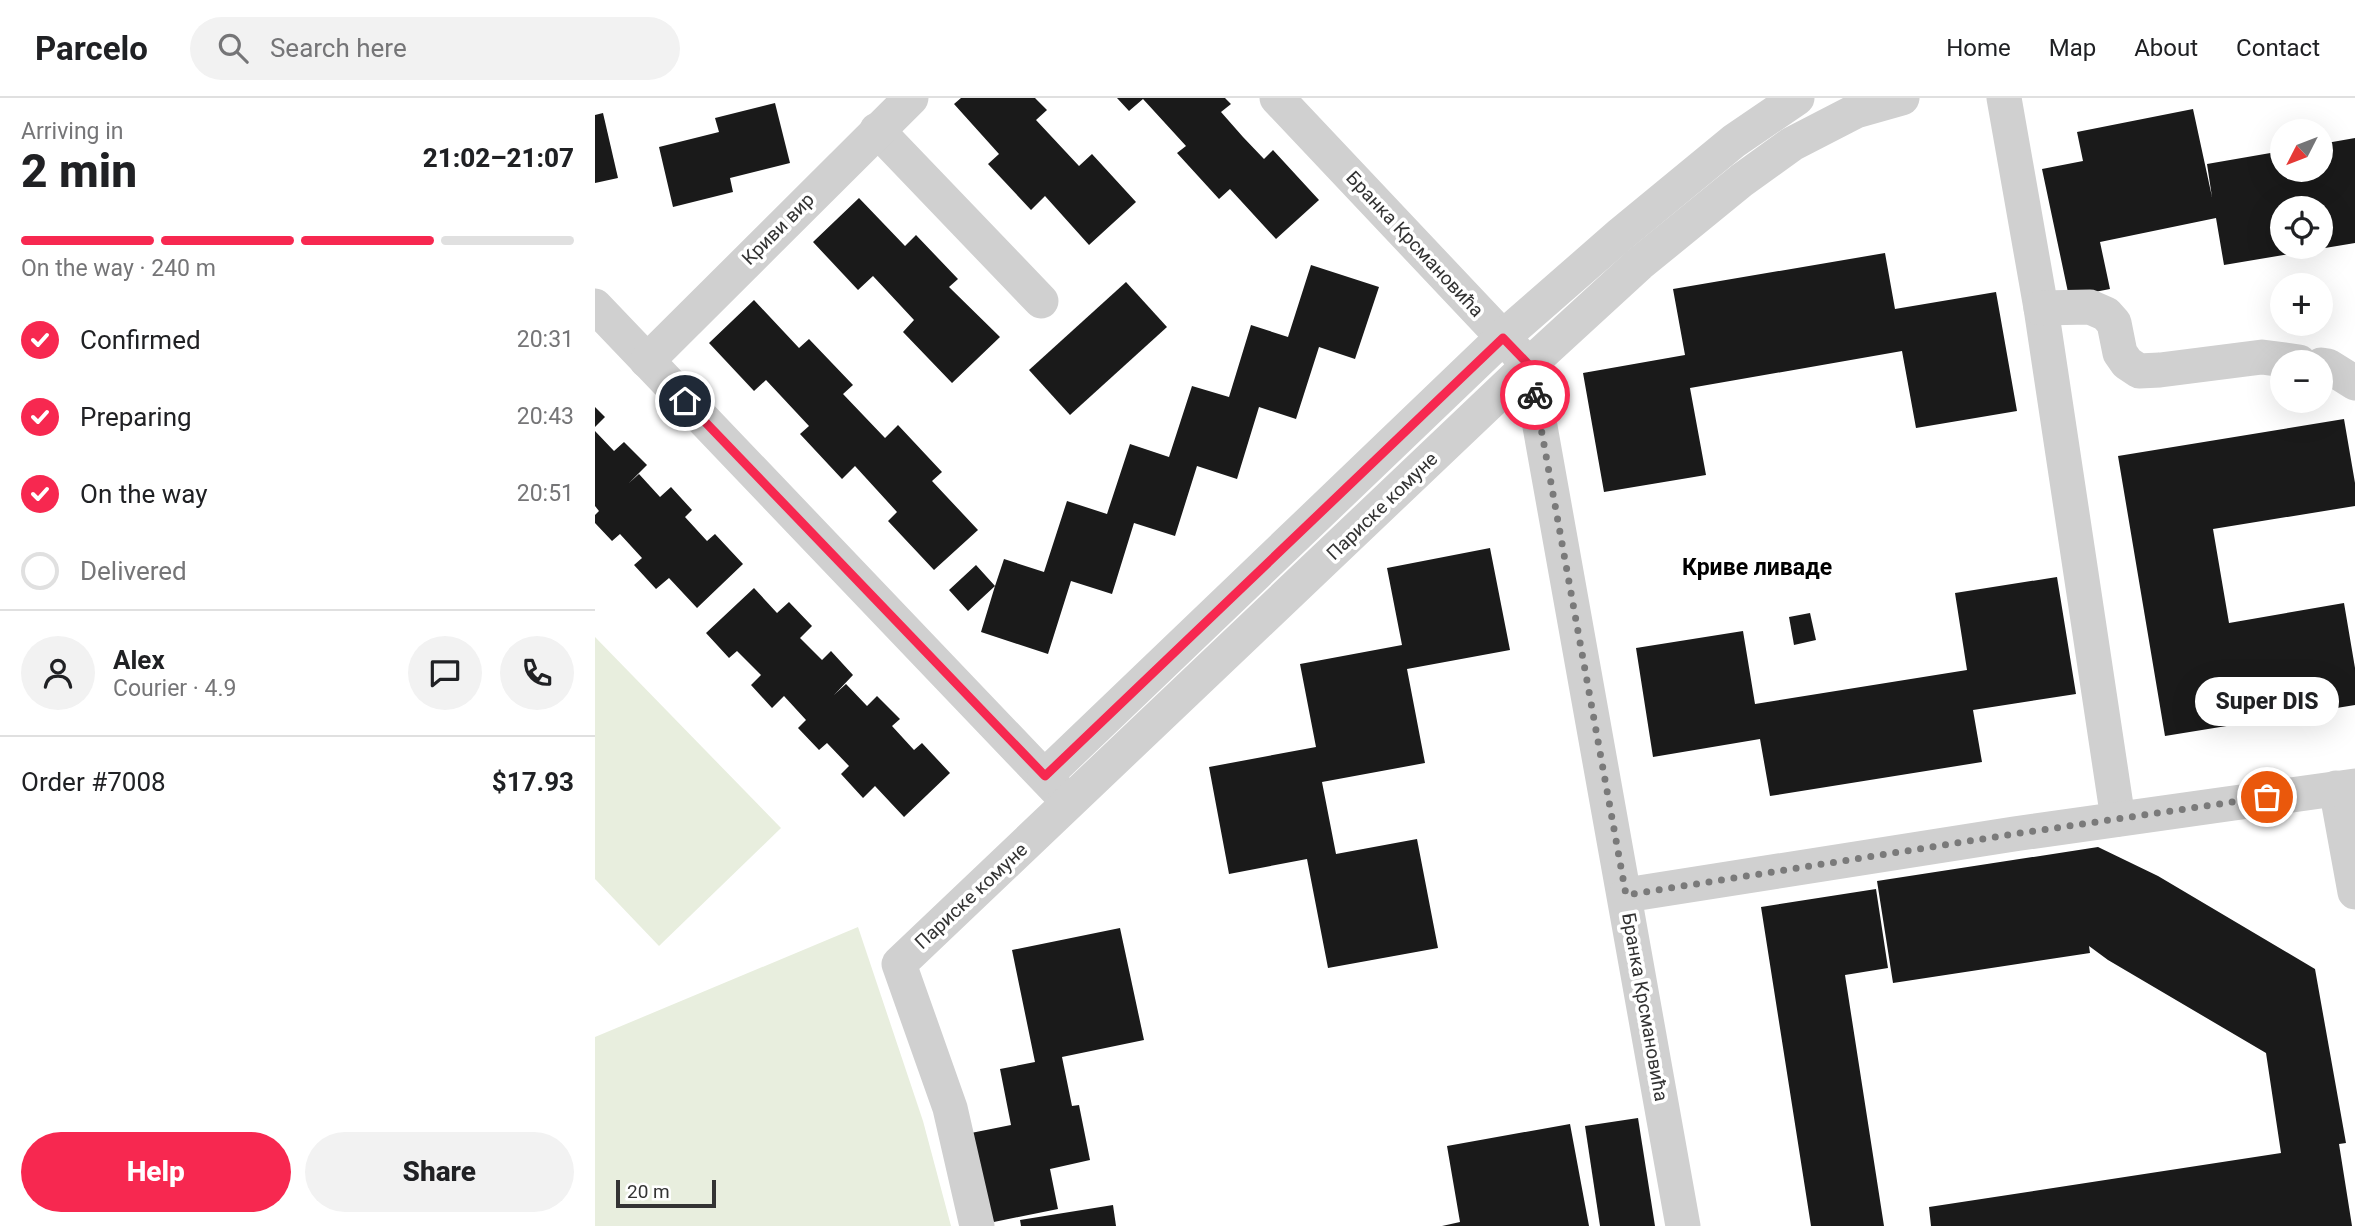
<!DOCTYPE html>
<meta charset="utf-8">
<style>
body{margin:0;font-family:Roboto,sans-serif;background:#f2f2f2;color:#202124;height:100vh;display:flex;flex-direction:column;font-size:26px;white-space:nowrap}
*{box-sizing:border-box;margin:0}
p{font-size:23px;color:#757577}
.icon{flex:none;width:38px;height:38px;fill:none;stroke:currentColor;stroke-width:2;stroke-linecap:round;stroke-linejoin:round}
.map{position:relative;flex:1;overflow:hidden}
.panel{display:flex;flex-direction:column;background:#fff;width:595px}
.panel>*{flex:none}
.needle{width:46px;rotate:228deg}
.fabs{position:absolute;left:1675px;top:21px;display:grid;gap:14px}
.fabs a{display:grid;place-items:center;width:63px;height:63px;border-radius:50%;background:#fff;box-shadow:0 7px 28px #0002;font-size:35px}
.scale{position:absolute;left:21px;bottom:18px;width:100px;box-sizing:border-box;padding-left:7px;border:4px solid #333;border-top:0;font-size:19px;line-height:24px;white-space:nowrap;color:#333;-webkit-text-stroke:5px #fff;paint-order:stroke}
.pin{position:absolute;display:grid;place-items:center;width:60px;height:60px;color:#fff;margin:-30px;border:4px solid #fff;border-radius:50%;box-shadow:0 2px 7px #0007}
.courier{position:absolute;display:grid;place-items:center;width:70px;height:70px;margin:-35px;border:5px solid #f72850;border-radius:50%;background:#fff;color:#222;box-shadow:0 2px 9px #0007}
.bubble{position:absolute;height:49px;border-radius:24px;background:#fff;box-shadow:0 7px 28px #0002;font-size:23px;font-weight:800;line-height:49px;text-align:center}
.headline em{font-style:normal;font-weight:800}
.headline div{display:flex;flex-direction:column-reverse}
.headline{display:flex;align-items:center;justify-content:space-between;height:119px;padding:0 21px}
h1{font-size:46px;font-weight:800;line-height:52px}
.bar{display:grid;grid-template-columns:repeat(4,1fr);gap:10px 7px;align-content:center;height:84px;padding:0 21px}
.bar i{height:9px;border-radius:5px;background:#e0e0e0}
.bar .selected{background:#f72850}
.bar p{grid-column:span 4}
.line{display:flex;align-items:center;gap:18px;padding:0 21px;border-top:2px solid #e0e0e0}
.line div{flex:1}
.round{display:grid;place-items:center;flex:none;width:74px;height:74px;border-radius:37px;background:#f2f2f2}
ol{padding:0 21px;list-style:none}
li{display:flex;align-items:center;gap:21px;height:77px}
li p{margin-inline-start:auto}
li .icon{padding:7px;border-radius:50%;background:#f72850;color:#fff;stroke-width:4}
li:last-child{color:#757577}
li i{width:38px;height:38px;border:4px solid #e0e0e0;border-radius:50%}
.primary-button{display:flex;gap:14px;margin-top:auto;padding:14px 21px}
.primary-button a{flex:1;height:80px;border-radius:42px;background:#f72850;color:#fff;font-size:28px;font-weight:800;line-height:80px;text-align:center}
.primary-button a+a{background:#f2f2f2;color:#202124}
header{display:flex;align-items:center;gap:42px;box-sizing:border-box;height:98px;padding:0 35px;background:#fff;border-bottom:2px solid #e0e0e0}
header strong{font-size:33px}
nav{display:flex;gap:38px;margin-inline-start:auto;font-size:24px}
.search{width:490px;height:63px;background:#f2f2f2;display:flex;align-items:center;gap:18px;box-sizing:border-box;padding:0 24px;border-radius:38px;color:#757577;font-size:26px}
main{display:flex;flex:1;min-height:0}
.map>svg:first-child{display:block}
.green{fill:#e8eede}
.building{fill:#1a1a1a;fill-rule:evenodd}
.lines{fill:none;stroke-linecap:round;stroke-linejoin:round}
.minor{stroke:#d0d0d0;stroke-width:35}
.done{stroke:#7a7a7a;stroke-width:7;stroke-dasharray:0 12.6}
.route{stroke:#f72850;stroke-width:9}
.labels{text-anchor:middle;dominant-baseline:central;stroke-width:7;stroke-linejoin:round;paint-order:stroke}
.street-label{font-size:19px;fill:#333;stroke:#fff}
.quarter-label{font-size:23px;font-weight:bold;fill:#000;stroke:#fff}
</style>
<header>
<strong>Parcelo</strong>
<div class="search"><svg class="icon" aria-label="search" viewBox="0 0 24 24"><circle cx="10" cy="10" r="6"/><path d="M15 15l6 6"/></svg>Search here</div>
<nav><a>Home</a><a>Map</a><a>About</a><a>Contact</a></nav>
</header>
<main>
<section class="panel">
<div class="headline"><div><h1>2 min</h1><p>Arriving in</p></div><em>21:02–21:07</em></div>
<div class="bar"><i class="selected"></i><i class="selected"></i><i class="selected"></i><i></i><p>On the way · 240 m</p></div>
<ol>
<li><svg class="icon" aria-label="check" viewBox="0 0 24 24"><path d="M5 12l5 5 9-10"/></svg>Confirmed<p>20:31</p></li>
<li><svg class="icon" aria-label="check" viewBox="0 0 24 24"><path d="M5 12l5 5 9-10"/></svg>Preparing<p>20:43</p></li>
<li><svg class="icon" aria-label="check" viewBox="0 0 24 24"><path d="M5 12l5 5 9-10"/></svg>On the way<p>20:51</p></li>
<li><i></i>Delivered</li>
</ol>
<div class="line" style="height:126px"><a class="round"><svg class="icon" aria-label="person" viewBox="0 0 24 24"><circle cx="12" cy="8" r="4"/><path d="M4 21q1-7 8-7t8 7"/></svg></a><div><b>Alex</b><p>Courier · 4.9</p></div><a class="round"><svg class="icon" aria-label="chat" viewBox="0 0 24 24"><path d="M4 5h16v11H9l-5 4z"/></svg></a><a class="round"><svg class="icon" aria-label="phone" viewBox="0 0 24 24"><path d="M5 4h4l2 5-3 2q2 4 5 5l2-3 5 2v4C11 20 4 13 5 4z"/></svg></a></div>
<div class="line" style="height:91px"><div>Order #7008</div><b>$17.93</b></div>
<div class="primary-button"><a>Help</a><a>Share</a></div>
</section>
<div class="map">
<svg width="1760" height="1128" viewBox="0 0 1760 1128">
<rect width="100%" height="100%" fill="#fff"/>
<g class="green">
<path d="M 0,539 L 186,730 L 64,848 L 0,781 Z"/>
<path d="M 263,829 L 328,1023 L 356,1128 L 0,1128 L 0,939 Z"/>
</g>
<g class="building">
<path d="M 366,0 L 440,0 L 452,12 L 441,22 L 484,68 L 497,56 L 541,104 L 494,147 L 450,98 L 436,112 L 393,66 L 404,56 L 359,6 Z"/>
<path d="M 522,0 L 630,0 L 636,6 L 626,14 L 648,39 L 669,61 L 678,52 L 724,102 L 681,141 L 635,91 L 624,101 L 582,55 L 591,48 L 548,1 L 534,13 Z"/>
<path d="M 180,5 L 195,65 L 135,80 L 138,94 L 78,109 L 64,49 L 124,34 L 120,20 Z"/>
<path d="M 1598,11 L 1617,99 L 1612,66 L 1687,53 L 1687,72 L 1726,72 L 1726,46 L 1760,40 L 1760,145 L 1629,167 L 1621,120 L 1505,144 L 1515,191 L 1474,199 L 1447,71 L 1488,63 L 1482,34 ZM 1687,110 L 1726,110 L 1726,149 L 1687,149 Z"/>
<path d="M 8,15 L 23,80 L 0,85 L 0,17 Z"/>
<path d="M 264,100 L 310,148 L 321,137 L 363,181 L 354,189 L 405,239 L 357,285 L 308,234 L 319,222 L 278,178 L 263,192 L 218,144 Z"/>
<path d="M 1290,155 L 1300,211 L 1401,194 L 1422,313 L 1321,330 L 1307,253 L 1095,290 L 1111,377 L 1009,394 L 988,275 L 1090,257 L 1078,191 Z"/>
<path d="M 716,167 L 784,189 L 760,261 L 724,249 L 701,321 L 664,309 L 642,381 L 602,368 L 580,438 L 539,425 L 517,496 L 476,483 L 453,556 L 386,534 L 400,488 L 373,513 L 354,492 L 381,467 L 400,488 L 409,461 L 449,474 L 472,403 L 512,416 L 535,346 L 574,359 L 597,288 L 634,299 L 656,227 L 693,239 Z"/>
<path d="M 531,184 L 572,229 L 475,317 L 434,272 Z"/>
<path d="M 159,202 L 204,250 L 214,241 L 258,287 L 248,296 L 290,340 L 303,327 L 347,374 L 337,383 L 383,432 L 339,472 L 293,423 L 302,414 L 260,368 L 247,381 L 205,336 L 214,328 L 171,282 L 159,293 L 114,245 Z"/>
<path d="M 0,309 L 10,319 L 0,329 Z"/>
<path d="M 1749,321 L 1760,385 L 1760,408 L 1618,431 L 1634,525 L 1749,505 L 1760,570 L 1760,607 L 1570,638 L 1523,358 Z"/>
<path d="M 0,333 L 19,353 L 29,344 L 52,367 L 34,385 L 44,376 L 65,399 L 76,389 L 97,412 L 90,419 L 112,443 L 120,436 L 148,466 L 102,510 L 74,480 L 61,491 L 39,467 L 47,460 L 25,436 L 17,443 L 0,425 L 0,417 L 4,413 L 0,408 Z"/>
<path d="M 895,450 L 915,552 L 812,571 L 830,665 L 727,684 L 741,756 L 822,741 L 843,850 L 733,870 L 712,761 L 634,776 L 614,669 L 721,649 L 705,566 L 807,547 L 792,470 Z"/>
<path d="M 1462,479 L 1481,596 L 1378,612 L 1387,664 L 1175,698 L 1165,641 L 1058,659 L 1041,550 L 1148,533 L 1160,606 L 1372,572 L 1360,495 Z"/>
<path d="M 159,490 L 182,515 L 194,504 L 217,528 L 205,540 L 227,562 L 236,553 L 258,577 L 239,597 L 251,586 L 272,608 L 282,598 L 305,621 L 297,628 L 319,652 L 327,645 L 355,675 L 309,719 L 280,688 L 268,700 L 246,676 L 254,668 L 232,645 L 224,652 L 203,630 L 211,622 L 189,598 L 177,610 L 156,587 L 166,577 L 142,553 L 134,560 L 111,535 Z"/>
<path d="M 1215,515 L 1221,542 L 1199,547 L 1194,519 Z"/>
<path d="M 1503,749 L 1563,778 L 1720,871 L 1751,1045 L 1744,1046 L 1757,1128 L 1336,1128 L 1334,1109 L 1686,1055 L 1671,955 L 1513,862 L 1494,848 L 1495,855 L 1298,885 L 1282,783 Z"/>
<path d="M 1281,791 L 1293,870 L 1250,877 L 1289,1128 L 1216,1128 L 1166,809 Z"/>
<path d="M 525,830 L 549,942 L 467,959 L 477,1008 L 484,1007 L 495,1062 L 455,1071 L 463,1111 L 394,1125 L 366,1037 L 416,1027 L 405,971 L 440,964 L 417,852 Z"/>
<path d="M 1043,1020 L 1060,1128 L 1005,1128 L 990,1028 Z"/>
<path d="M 975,1026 L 994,1128 L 847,1128 L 865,1124 L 852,1048 Z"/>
<path d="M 518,1107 L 521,1128 L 426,1128 L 425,1122 Z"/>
</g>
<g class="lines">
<g class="minor">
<path d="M 682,0 L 934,267 L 1088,1128"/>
<path d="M 1409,0 L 1446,210 L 1523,721"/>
<path d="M 282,32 L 446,203"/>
<path d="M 0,208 L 465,695"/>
<path d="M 1446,210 L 1495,209 L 1511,216 L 1519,225 L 1525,255 L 1532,265 L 1544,273 L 1565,272 L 1667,259 L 1704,264"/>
<path d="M 52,263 L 316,0"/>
<path d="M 1726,267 L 1733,268 L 1760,285"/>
<path d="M 450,678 L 907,240 L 1026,136 L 1139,43 L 1202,0"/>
<path d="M 1741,690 L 1760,794"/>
<path d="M 1031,797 L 1419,736 L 1760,688"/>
<path d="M 382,1128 L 355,1010 L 304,866 L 934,267 L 1044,166 L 1147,82 L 1197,46 L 1261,13 L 1307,0"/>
</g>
</g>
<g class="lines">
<path class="done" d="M 940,297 L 1031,797 L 1419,736 L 1672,699"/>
<path class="route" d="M 90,303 L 450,678 L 908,240 L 934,267 L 940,297"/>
</g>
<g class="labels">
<g class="street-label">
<text transform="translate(183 131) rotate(-45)">Криви вир</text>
<text transform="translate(820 146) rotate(47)">Бранка Крсмановића</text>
<text transform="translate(787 408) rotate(-44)">Париске комуне</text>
<text transform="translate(376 798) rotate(-43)">Париске комуне</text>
<text transform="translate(1050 909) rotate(80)">Бранка Крсмановића</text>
</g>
<g class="quarter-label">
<text x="1162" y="469">Криве ливаде</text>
</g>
</g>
</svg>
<div class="fabs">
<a><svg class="needle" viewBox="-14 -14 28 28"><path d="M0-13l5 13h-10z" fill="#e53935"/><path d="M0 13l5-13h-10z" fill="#757577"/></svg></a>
<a><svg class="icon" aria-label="locate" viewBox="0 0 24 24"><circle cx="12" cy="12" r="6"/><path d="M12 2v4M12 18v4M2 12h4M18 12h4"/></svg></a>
<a>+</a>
<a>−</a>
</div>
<div class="scale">20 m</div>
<div class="pin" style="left:1672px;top:699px;background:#ea580c"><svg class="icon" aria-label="bag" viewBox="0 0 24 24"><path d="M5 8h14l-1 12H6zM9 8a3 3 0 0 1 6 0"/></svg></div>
<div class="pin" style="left:90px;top:303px;background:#1f2937"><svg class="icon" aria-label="home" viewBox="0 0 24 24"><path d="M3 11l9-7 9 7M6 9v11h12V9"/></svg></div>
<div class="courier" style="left:940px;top:297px"><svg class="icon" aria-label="bike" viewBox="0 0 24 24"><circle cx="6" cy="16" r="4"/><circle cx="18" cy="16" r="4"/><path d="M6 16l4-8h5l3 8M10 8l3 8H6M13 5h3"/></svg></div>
<div class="bubble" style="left:1600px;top:579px;width:144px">Super DIS</div>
</div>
</main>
